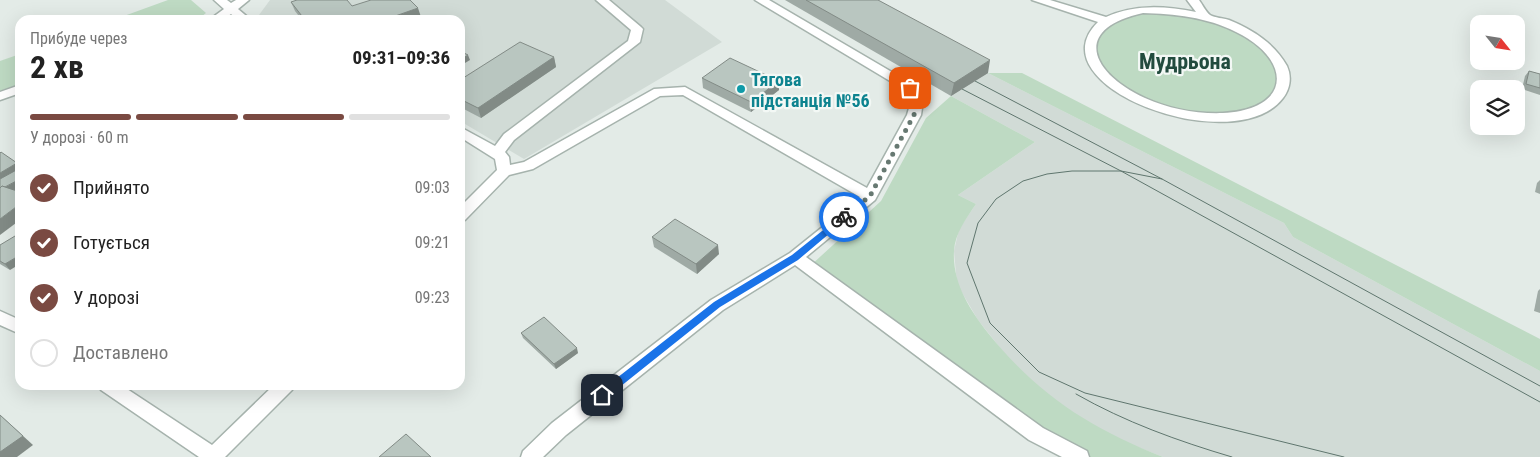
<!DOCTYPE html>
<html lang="uk">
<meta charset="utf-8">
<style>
body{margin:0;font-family:"Roboto Condensed",sans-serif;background:#f2f2f2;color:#222;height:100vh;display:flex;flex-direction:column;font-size:19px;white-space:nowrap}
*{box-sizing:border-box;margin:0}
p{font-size:16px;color:#767676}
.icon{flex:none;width:28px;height:28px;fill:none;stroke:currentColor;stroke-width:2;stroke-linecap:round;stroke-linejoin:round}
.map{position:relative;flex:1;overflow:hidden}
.panel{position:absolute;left:15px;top:15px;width:450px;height:375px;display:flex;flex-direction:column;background:#fff;border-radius:15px;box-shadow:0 5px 20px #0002}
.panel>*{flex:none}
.needle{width:32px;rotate:120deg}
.fabs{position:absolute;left:1470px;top:15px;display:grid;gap:10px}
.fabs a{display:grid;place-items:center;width:55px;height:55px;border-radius:10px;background:#fff;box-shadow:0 5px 20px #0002;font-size:25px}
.pin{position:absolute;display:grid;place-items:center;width:42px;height:42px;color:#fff;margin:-21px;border-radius:10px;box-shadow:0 2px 8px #0006}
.courier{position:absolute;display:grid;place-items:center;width:50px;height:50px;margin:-25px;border:4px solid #1a73e8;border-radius:50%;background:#fff;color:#222;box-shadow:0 1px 6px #0007}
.head em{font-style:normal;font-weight:700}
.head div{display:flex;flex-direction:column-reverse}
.head{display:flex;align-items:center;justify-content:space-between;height:85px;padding:0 15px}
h1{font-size:32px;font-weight:700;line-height:38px}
.bar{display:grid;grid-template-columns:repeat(4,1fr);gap:8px 5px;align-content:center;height:60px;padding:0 15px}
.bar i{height:6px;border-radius:4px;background:#e0e0e0}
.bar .selected{background:#7a4a42}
.bar p{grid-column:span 4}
ol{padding:0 15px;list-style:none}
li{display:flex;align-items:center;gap:15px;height:55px}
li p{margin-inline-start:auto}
li .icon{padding:5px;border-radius:50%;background:#7a4a42;color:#fff;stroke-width:4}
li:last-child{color:#767676}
li i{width:28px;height:28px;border:2px solid #e0e0e0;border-radius:50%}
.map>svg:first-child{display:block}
.built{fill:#d1dbd6}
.green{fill:#bedac3}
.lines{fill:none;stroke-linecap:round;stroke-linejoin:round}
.minor-casing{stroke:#a6b3ad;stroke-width:3}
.minor{fill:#fff;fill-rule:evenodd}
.tram{stroke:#5f766e;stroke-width:1}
.wall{fill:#9faaa5}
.shaded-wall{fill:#828b86}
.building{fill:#b9c6c0;stroke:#828b86}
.route{fill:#1a73e8}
.done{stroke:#677972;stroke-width:5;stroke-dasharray:0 9}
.culture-dot{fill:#0f9aa8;stroke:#f3f8f5;stroke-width:2}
.labels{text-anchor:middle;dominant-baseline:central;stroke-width:4.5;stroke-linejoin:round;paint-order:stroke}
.culture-label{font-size:18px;font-weight:bold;fill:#0d838f;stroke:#f3f8f5;text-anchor:start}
.district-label{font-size:22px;font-weight:bold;fill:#224b3e;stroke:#f3f8f5}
</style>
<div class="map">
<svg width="1540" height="457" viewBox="0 0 1540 457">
<rect width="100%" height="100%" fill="#e3ebe7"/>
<g class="built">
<path d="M 270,0 L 665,0 L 722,42 L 524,159 L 460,121 L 460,20 L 267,20 L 259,15 Z"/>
<path d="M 988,73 L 1284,223 L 1293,237 L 1540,371 L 1540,457 L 1163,457 L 1120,440 L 1079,417 L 1040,389 L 1009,359 L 978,320 L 957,284 L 954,251 L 959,229 L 976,204 L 958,195 L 1035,142 L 951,96 Z"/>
</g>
<g class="green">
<path d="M 168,0 L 191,0 L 206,13 L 197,20 L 113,20 Z"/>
<path d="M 1160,11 L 1220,23 L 1254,41 L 1277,65 L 1277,94 L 1251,111 L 1202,115 L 1151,103 L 1114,81 L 1094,56 L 1098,32 L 1130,13 Z"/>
<path d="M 20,54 L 20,84 L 0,91 L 0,61 Z"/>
<path d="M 988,73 L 1022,73 L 1540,339 L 1540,371 L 1293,237 L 1284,223 Z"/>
<path d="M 951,96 L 1035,142 L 958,195 L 976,204 C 966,219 955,233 954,251 C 952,282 970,310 988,333 C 1038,395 1090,428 1163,457 L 1080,457 L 809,267 L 881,201 L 926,118 Z"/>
</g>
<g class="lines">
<defs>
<g id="minor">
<path d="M 214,0 L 227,0 L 231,3 L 236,0 L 249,0 L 238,9 L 251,20 L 238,20 L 231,14 L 222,20 L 209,20 L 224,9 Z"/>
<path d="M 596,0 L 609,0 L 641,27 L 643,29 L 640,42 L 514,140 L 505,152 L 509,157 L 510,165 L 524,162 L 654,89 L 685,87 L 867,188 L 907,115 L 911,101 L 905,90 L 755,0 L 769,0 L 914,85 L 923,101 L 921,115 L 875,200 L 806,257 L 1043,428 L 1087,451 L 1089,457 L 1062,457 L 1029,440 L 795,265 L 723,310 L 566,435 L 543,457 L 521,457 L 523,451 L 552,423 L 711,300 L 790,253 L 860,197 L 683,95 L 660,96 L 533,169 L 509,175 L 465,220 L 460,221 L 460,207 L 497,170 L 495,159 L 460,137 L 460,127 L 495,146 L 504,134 L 628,41 L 631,30 Z"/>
<path d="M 1032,0 L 1050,0 L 1106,17 C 1135,4 1165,6 1196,12 L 1187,0 L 1199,0 C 1202,4 1206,12 1210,15 C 1215,18 1223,18 1229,20 C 1253,30 1274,43 1287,66 C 1292,77 1290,89 1283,98 C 1235,161 1032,86 1098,22 ZM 1143,13 C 1174,14 1207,17 1236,32 C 1292,59 1293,109 1223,113 C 1197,114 1169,109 1145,98 C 1092,74 1070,29 1143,13 Z"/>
<path d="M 20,85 L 20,93 L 0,100 L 0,92 Z"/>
<path d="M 0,311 L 20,320 L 20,334 L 0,325 Z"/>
<path d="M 98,385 L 121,385 L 212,445 L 274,385 L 295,385 L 292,390 L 225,457 L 199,457 L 101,390 Z"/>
</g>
</defs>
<use href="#minor" class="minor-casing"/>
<use href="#minor" class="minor"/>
<g class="tram">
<path d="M 975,81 L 1162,179 L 1540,386"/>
<path d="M 962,89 L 1121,171 L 1540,402"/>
<path d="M 1162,179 L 1121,171 L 1072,171 L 1047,174 L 1023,181 L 996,199 L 978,223 L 967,263 L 990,323 L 1039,372 L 1085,393 L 1344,457"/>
<path d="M 1076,394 C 1125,422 1178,441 1232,457"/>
</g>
</g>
<g class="wall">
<path d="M 785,0 L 878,0 L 988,73 L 951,96 Z"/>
<path d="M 291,2 L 352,6 L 421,17 L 413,20 L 302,20 L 295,11 Z"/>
<path d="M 554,57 L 556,67 L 481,118 L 460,107 L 460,80 Z"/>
<path d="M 1529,71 L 1540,74 L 1540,95 L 1522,89 L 1525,76 Z"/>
<path d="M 702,78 L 779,90 L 751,112 L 703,88 Z"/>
<path d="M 1540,180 L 1540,194 L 1535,192 L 1537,183 Z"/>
<path d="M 652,237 L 719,254 L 697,274 L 654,247 Z"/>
<path d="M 0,245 L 10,270 L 0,264 Z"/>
<path d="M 1540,289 L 1540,313 L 1534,311 L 1538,291 Z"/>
<path d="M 521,333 L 578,353 L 556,369 L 523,338 Z"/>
</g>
<g class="shaded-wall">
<path d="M 418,8 L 421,17 L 413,20 L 384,20 Z"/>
<path d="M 468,55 L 470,60 L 460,66 L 460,60 Z"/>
<path d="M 554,57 L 556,67 L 481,118 L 478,108 Z"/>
<path d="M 990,60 L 988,73 L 951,96 L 954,83 Z"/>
<path d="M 779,81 L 779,90 L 751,112 L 751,102 Z"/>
<path d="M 17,163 L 20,166 L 20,170 L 0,181 L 0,173 Z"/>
<path d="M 20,179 L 20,187 L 1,198 L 0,190 Z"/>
<path d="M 20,204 L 20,220 L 0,235 L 0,219 Z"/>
<path d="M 718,245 L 719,254 L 697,274 L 696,264 Z"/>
<path d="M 20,255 L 20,264 L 10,270 L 5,264 Z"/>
<path d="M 577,348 L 578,353 L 556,369 L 554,364 Z"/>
<path d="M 0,415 L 33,445 L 17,457 L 0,457 Z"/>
</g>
<g class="building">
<path d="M 297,0 L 347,0 L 352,6 L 371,0 L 410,0 L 418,8 L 384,20 L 305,20 L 291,2 Z"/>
<path d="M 806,0 L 878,0 L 990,60 L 954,83 Z"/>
<path d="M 520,42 L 554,57 L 478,108 L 460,99 L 460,80 Z"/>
<path d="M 460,51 L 468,55 L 460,60 Z"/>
<path d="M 730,58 L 779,81 L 751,102 L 702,78 Z"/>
<path d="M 1529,71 L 1540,74 L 1540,88 L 1526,84 Z"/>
<path d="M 1,152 L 17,163 L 0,173 L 0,153 Z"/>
<path d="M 20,168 L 20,179 L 5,187 L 2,186 L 0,188 L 0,179 Z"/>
<path d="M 2,186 L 20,192 L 20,204 L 0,219 L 0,188 Z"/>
<path d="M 675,219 L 718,245 L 696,264 L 652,237 Z"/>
<path d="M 20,233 L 20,255 L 5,264 L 0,261 L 0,245 Z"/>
<path d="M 544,317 L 577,348 L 554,364 L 521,333 Z"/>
<path d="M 0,415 L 23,436 L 0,452 Z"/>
<path d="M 406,434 L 431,457 L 379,457 Z"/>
</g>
<path class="route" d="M 842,215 L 849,217 L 798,260 L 720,307 L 606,398 L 599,398 L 599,392 L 714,302 L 792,255 Z"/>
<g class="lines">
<path class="done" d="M 844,217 L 870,196 L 914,115 L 917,101 L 910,88"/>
</g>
<circle class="culture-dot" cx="741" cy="89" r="5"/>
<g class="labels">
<g class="culture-label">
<text x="751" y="79">Тягова<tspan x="751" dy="21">підстанція №56</tspan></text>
</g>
<g class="district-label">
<text x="1185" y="61">Мудрьона</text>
</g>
</g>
</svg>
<div class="fabs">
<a><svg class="needle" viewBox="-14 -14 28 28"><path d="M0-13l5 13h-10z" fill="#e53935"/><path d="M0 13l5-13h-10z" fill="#767676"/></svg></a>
<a><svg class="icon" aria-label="layers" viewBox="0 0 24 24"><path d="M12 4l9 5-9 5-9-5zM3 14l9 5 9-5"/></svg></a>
</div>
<div class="pin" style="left:910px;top:88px;background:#ea580c"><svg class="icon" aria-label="bag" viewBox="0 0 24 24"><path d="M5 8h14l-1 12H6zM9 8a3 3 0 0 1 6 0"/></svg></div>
<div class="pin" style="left:602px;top:395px;background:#1f2937"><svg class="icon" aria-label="home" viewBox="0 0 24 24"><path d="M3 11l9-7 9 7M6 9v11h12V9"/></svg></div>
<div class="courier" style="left:844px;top:217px"><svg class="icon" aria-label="bike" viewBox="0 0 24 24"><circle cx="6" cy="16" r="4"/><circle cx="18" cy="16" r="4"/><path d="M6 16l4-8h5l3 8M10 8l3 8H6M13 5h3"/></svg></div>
<section class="panel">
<div class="head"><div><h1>2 хв</h1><p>Прибуде через</p></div><em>09:31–09:36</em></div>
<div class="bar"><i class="selected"></i><i class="selected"></i><i class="selected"></i><i></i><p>У дорозі · 60 m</p></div>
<ol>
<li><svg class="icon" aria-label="check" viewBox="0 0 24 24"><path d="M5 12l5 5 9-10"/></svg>Прийнято<p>09:03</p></li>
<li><svg class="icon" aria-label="check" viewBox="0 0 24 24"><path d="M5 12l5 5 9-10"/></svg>Готується<p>09:21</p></li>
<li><svg class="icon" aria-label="check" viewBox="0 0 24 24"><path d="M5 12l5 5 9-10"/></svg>У дорозі<p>09:23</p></li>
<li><i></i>Доставлено</li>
</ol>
</section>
</div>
